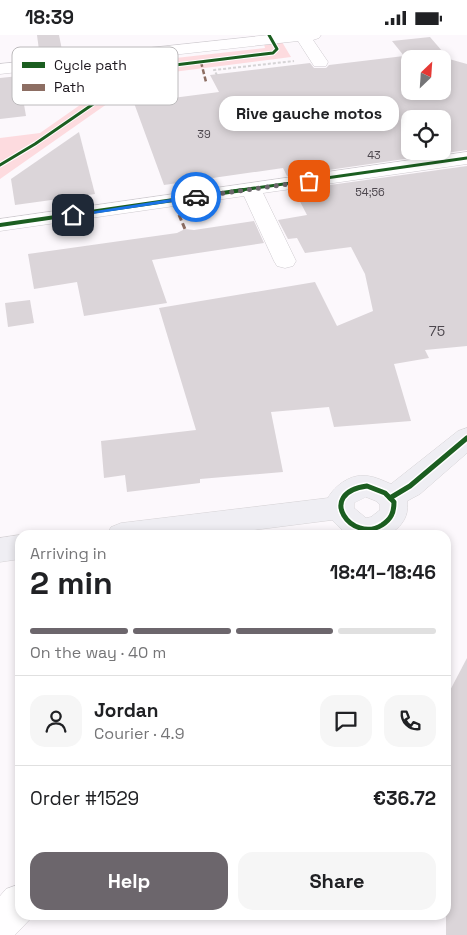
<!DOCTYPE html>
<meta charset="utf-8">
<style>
body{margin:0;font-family:"Space Grotesk",sans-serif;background:#f6f6f6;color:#202124;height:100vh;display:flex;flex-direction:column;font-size:19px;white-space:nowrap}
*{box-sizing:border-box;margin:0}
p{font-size:16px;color:#757577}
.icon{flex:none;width:28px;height:28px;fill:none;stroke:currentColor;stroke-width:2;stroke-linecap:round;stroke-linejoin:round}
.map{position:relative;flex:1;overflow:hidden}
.panel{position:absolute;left:15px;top:495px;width:436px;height:390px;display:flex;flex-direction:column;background:#fff;border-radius:15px;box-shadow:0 2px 8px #0003}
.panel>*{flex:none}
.needle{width:32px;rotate:25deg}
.tools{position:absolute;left:401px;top:15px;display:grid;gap:10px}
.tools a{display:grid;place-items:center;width:50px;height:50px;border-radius:10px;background:#fff;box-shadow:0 2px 8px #0003;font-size:25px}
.pin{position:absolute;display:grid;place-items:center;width:42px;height:42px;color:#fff;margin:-21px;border-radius:10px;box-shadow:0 2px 8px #0006}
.courier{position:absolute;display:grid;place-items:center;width:50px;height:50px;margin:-25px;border:4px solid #1a73e8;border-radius:50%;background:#fff;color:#222;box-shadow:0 1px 6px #0007}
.bubble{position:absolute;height:35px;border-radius:15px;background:#fff;box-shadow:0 2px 8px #0003;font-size:16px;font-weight:600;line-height:35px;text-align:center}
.head em{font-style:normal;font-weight:600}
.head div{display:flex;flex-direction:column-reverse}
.head{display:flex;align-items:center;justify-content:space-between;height:85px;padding:0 15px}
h1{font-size:32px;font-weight:600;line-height:38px}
.bar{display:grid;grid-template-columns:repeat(4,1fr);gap:8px 5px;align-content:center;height:60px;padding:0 15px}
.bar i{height:6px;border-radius:4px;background:#e0e0e0}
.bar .on{background:#6c666c}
.bar p{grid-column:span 4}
.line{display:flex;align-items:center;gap:12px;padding:0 15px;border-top:1px solid #e0e0e0}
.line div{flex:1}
.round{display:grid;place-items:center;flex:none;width:52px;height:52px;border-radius:15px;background:#f6f6f6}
.action{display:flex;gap:10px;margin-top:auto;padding:10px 15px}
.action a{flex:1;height:58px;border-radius:15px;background:#6c666c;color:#fff;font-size:20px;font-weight:600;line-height:58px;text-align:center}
.action a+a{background:#f6f6f6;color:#202124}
.status{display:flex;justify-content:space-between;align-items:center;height:35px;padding:0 25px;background:#fff;direction:ltr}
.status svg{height:14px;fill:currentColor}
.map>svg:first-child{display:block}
.green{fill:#fddbdf}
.building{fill:#dbd5d9;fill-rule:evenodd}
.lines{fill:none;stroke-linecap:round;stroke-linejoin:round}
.minor-casing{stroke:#cecacf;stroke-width:1}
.major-casing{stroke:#d6d3d6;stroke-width:1}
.path{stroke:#d5d3d5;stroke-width:2;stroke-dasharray:3 2;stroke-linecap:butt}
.minor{fill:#fffeff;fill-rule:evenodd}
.major{fill:#efeef3;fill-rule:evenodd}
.quiet-far1{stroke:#8d6e63;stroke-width:2.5;stroke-dasharray:5 2.5;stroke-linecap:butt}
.quiet{stroke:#8d6e63;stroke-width:3;stroke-dasharray:6 3;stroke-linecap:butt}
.cycleway-far2-casing{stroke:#fff;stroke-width:5}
.cycleway-far1-casing{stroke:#fff;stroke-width:6}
.cycleway-casing{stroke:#fff;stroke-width:8}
.cycleway-far2{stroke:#1b5e20;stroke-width:3}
.cycleway-far1{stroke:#1b5e20;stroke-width:4}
.cycleway{stroke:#1b5e20;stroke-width:5}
.route{fill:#1a73e8}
.done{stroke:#6c666c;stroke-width:5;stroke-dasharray:0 9}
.labels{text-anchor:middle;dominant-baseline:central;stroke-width:4.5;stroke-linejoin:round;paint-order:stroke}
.far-number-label{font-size:11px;fill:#4d474e}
.number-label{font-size:14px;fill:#4d474e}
.key{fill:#fff;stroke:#bcbabc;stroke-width:1}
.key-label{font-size:14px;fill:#1e181f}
</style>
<div class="status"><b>18:39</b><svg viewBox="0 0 49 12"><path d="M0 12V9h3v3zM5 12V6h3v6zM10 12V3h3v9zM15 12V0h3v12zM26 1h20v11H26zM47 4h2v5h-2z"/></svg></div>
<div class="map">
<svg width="467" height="900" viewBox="0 0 467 900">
<rect width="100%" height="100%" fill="#fcf8fc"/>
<path class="green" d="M 282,7 L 291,22 L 173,37 L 124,57 L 0,144 L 0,103 L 40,98 L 80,70 L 134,37 L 131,28 L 265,13 L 264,9 Z"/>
<g class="building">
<path d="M 37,0 L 59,0 L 63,20 L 40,23 Z"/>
<path d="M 430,2 L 449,24 L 467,29 L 467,115 L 287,141 L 283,133 L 164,150 L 134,68 L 219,57 L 210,40 L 310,28 L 314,33 L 326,33 L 329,30 L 404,21 L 392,6 ZM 410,24 L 442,24 L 442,56 L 410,56 ZM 410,84 L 442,84 L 442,116 L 410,116 Z"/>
<path d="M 19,41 L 26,81 L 0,84 L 0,43 Z"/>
<path d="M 79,97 L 95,159 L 15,170 L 11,144 Z"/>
<path d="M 467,131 L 467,311 L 425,315 L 429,323 L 394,329 L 411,386 L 334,392 L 329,372 L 271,377 L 283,437 L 200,444 L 200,448 L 127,457 L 125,440 L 104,443 L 101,406 L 196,395 L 159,273 L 315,247 L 337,291 L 373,276 L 365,239 L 351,212 L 305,218 L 297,203 L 288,204 L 278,185 L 307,180 L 294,155 Z"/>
<path d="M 254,186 L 264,208 L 152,225 L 167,268 L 84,281 L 77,247 L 34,254 L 28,219 L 177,198 L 185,194 L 194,195 Z"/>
<path d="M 30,265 L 34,288 L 8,292 L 5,268 Z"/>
<path d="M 467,623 L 467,900 L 446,900 L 446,663 Z"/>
</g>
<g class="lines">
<defs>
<g id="minor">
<path d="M 269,0 L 321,0 L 319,3 L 313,5 L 328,27 L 326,31 L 314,31 L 298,6 L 0,39 L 0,29 Z"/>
<path d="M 467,117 L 467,129 L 263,158 L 296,226 L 293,231 L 285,233 L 277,231 L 274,226 L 244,161 L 0,196 L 0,184 Z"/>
<path d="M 20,849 L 20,880 L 34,880 L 15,900 L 0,900 L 0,861 L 6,854 Z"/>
</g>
<g id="major">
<path d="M 467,393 L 467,418 L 420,459 L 407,466 C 408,475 407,481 402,488 C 390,506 365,500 347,500 L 332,485 L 214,500 L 107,500 L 111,492 L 121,488 L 328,463 C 335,450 352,438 368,441 C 376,442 384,446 391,449 L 458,396 ZM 366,462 L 376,466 L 380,470 L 380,475 L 371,482 L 366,483 L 354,473 L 354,468 Z"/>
<path d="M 20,500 L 20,524 L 0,527 L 0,503 Z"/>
</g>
</defs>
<use href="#minor" class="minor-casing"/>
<use href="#major" class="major-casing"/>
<path class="path" d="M 217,40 L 214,35 L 294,26"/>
<use href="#minor" class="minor"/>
<use href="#major" class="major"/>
<g class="quiet-far1">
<path d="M 134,20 L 141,36 L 136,40 L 138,43"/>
<path d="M 201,27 L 206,47"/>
</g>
<path class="quiet" d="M 179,180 L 185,194"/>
<defs>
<g id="cycleway-far2">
<path d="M 0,130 L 35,109 L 115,54 L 167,31 L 273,18 L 277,14 L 269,0"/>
<path d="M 234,156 L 467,123"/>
</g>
<path id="cycleway-far1" d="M 0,190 L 243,155"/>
<g id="cycleway">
<path d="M 367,451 L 385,458 L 394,467 C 394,478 391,484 382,490 C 352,509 315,458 367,451 Z"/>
<path d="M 390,463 L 410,451 L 467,403"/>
</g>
</defs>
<use href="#cycleway-far2" class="cycleway-far2-casing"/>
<use href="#cycleway-far1" class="cycleway-far1-casing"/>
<use href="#cycleway" class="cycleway-casing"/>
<use href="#cycleway-far2" class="cycleway-far2"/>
<use href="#cycleway-far1" class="cycleway-far1"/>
<use href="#cycleway" class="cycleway"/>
</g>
<path class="route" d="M 196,160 L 198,163 L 73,182 L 70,180 Z"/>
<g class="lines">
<path class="done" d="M 196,162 L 309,146"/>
</g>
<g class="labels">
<g class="far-number-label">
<text x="204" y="99">39</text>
<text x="374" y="120">43</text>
<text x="370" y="157">54;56</text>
</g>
<g class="number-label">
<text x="437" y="296">75</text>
</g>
</g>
<rect x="12" y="12" width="166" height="58" rx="8" class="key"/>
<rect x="22" y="27" width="23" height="6" fill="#1b5e20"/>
<rect x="22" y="49" width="23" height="7" fill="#8d6e63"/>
<g class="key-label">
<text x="54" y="35">Cycle path</text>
<text x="54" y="57">Path</text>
</g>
</svg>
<div class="tools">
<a><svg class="needle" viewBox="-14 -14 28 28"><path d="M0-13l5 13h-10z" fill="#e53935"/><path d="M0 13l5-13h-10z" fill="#757577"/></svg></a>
<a><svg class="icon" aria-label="locate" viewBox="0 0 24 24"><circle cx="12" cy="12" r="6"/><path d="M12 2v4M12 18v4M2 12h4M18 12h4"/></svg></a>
</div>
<div class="pin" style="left:309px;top:146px;background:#ea580c"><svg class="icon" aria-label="bag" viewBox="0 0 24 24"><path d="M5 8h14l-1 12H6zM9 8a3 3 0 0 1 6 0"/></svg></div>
<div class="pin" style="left:73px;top:180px;background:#1f2937"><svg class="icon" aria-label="home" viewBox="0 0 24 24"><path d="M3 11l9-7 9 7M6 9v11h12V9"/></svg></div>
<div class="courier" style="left:196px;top:162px"><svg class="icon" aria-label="car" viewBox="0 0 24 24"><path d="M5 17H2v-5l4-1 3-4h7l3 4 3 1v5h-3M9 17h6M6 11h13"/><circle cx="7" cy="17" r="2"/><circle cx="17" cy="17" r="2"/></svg></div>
<div class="bubble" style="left:219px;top:61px;width:180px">Rive gauche motos</div>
<section class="panel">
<div class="head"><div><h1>2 min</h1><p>Arriving in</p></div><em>18:41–18:46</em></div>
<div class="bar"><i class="on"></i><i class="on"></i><i class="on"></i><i></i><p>On the way · 40 m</p></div>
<div class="line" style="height:90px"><a class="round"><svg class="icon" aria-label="person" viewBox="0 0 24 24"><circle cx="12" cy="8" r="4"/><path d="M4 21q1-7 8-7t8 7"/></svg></a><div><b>Jordan</b><p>Courier · 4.9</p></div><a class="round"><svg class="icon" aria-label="chat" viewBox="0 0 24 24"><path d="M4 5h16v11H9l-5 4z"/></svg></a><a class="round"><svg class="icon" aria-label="phone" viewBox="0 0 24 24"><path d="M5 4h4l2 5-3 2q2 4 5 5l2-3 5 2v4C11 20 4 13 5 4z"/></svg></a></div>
<div class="line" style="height:65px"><div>Order #1529</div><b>€36.72</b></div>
<div class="action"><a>Help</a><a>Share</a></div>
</section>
</div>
